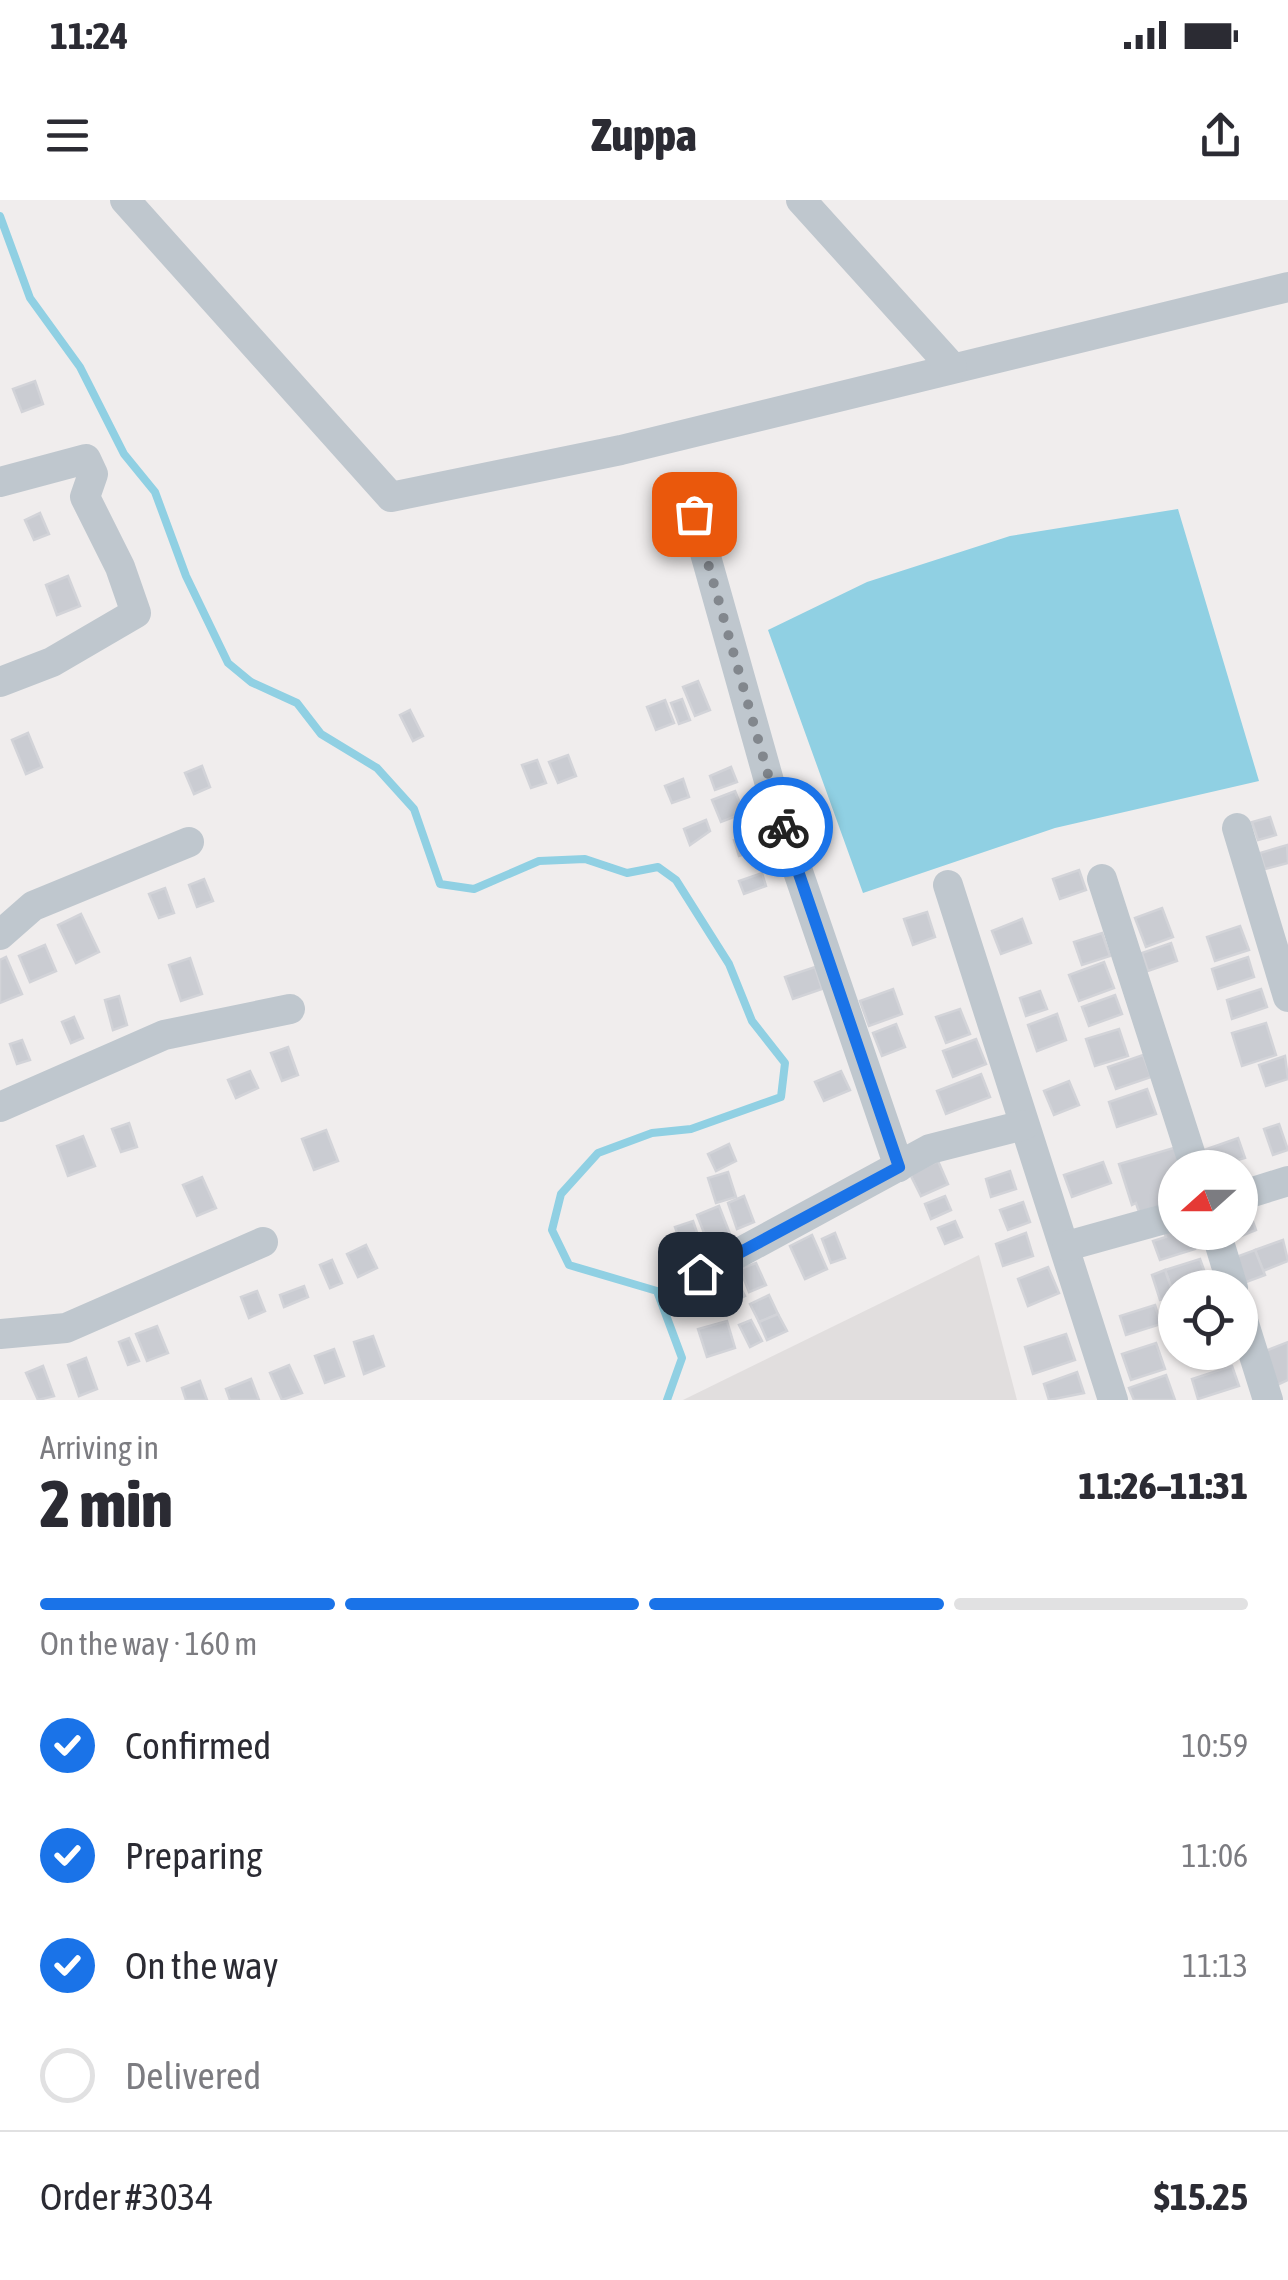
<!DOCTYPE html>
<meta charset="utf-8">
<style>
body{margin:0;font-family:"Asap Condensed",sans-serif;background:#f2f2f3;color:#2b2b33;height:100vh;display:flex;flex-direction:column;font-size:38px;white-space:nowrap}
*{box-sizing:border-box;margin:0}
p{font-size:32px;color:#7c7c81}
.icon{flex:none;width:55px;height:55px;fill:none;stroke:currentColor;stroke-width:2;stroke-linecap:round;stroke-linejoin:round}
.map{position:relative;height:1200px;overflow:hidden}
.details{display:flex;flex-direction:column;background:#fff;flex:1}
.details>*{flex:none}
.needle{width:65px;rotate:249deg}
.buttons{position:absolute;left:1158px;top:950px;display:grid;gap:20px}
.buttons a{display:grid;place-items:center;width:100px;height:100px;border-radius:50%;background:#fff;box-shadow:0 2px 8px #0004;font-size:50px}
.pin{position:absolute;display:grid;place-items:center;width:85px;height:85px;color:#fff;margin:-42px;border-radius:20px;box-shadow:0 5px 15px #0006}
.courier{position:absolute;display:grid;place-items:center;width:100px;height:100px;margin:-50px;border:8px solid #1a73e8;border-radius:50%;background:#fff;color:#222;box-shadow:0 2px 12px #0007}
.overview em{font-style:normal;font-weight:800}
.overview div{display:flex;flex-direction:column-reverse}
.overview{display:flex;align-items:center;justify-content:space-between;height:170px;padding:0 40px}
h1{font-size:65px;font-weight:800;line-height:75px}
.bar{display:grid;grid-template-columns:repeat(4,1fr);gap:15px 10px;align-content:center;height:120px;padding:0 40px}
.bar i{height:12px;border-radius:8px;background:#e1e1e2}
.bar .on{background:#1a73e8}
.bar p{grid-column:span 4}
.line{display:flex;align-items:center;gap:25px;padding:0 40px;border-top:2px solid #e1e1e2}
.line div{flex:1}
ol{padding:0 40px;list-style:none}
li{display:flex;align-items:center;gap:30px;height:110px}
li p{margin-inline-start:auto}
li .icon{padding:10px;border-radius:50%;background:#1a73e8;color:#fff;stroke-width:4}
li:last-child{color:#7c7c81}
li i{width:55px;height:55px;border:5px solid #e1e1e2;border-radius:50%}
.status{display:flex;justify-content:space-between;align-items:center;height:70px;padding:0 50px;background:#fff;direction:ltr}
.status svg{height:28px;fill:currentColor}
header{display:flex;justify-content:space-between;align-items:center;height:130px;padding:0 40px;background:#fff;font-size:45px;font-weight:800}
.map>svg:first-child{display:block}
.education{fill:#e1dede}
.water{fill:#90d0e3}
.lines{fill:none;stroke-linecap:round;stroke-linejoin:round}
.stream{stroke:#90d0e3;stroke-width:8}
.building{fill:#caccd2;stroke:#d2d3d8;stroke-width:2.5}
.minor{stroke:#bfc7ce;stroke-width:30}
.done{stroke:#82878d;stroke-width:10;stroke-dasharray:0 18}
.route{stroke:#1a73e8;stroke-width:12}
</style>
<div class="status"><b>11:24</b><svg viewBox="0 0 49 12"><path d="M0 12V9h3v3zM5 12V6h3v6zM10 12V3h3v9zM15 12V0h3v12zM26 1h20v11H26zM47 4h2v5h-2z"/></svg></div>
<header><svg class="icon" aria-label="menu" viewBox="0 0 24 24"><path d="M4 6h16M4 12h16M4 18h16"/></svg>Zuppa<svg class="icon" aria-label="share" viewBox="0 0 24 24"><path d="M12 15V3M7 8l5-5 5 5M5 13v7h14v-7"/></svg></header>
<div class="map">
<svg width="1288" height="1200" viewBox="0 0 1288 1200">
<rect width="100%" height="100%" fill="#f0eded"/>
<path class="education" d="M 979,1055 L 1017,1200 L 683,1200 Z"/>
<path class="water" d="M 1178,309 L 1259,581 L 1055,628 L 863,693 L 768,430 L 867,382 L 1010,336 Z"/>
<g class="lines">
<path class="stream" d="M 0,16 L 30,98 L 80,167 L 124,254 L 155,292 L 186,376 L 228,463 L 251,482 L 297,503 L 321,534 L 377,568 L 414,609 L 440,684 L 474,689 L 539,661 L 585,659 L 627,673 L 658,667 L 676,680 L 729,764 L 752,821 L 785,863 L 781,897 L 691,929 L 652,933 L 598,953 L 561,994 L 552,1030 L 569,1065 L 657,1091 L 682,1158 L 667,1200"/>
</g>
<g class="building">
<path d="M 35,181 L 43,204 L 22,212 L 13,189 Z"/>
<path d="M 40,313 L 49,334 L 34,340 L 25,320 Z"/>
<path d="M 68,376 L 80,406 L 57,415 L 46,385 Z"/>
<path d="M 698,481 L 710,510 L 695,516 L 683,487 Z"/>
<path d="M 682,499 L 690,520 L 679,524 L 671,503 Z"/>
<path d="M 665,500 L 674,523 L 656,530 L 647,507 Z"/>
<path d="M 410,510 L 423,536 L 413,541 L 400,515 Z"/>
<path d="M 28,533 L 42,567 L 26,574 L 12,540 Z"/>
<path d="M 568,555 L 576,576 L 558,583 L 549,562 Z"/>
<path d="M 537,560 L 546,583 L 531,588 L 522,565 Z"/>
<path d="M 202,566 L 210,587 L 194,594 L 185,573 Z"/>
<path d="M 731,567 L 737,582 L 715,590 L 710,576 Z"/>
<path d="M 683,579 L 689,597 L 672,603 L 665,586 Z"/>
<path d="M 735,591 L 744,613 L 721,622 L 712,600 Z"/>
<path d="M 1270,617 L 1276,635 L 1258,640 L 1252,622 Z"/>
<path d="M 706,620 L 710,631 L 690,645 L 684,629 Z"/>
<path d="M 754,633 L 760,649 L 739,656 L 734,640 Z"/>
<path d="M 1287,645 L 1288,663 L 1265,669 L 1260,653 Z"/>
<path d="M 1079,670 L 1086,690 L 1060,699 L 1053,679 Z"/>
<path d="M 762,673 L 766,686 L 744,694 L 739,681 Z"/>
<path d="M 204,679 L 213,701 L 197,707 L 189,685 Z"/>
<path d="M 165,688 L 174,713 L 159,718 L 149,694 Z"/>
<path d="M 1162,708 L 1173,737 L 1146,747 L 1135,718 Z"/>
<path d="M 927,712 L 935,737 L 913,745 L 904,719 Z"/>
<path d="M 81,714 L 99,752 L 76,763 L 58,725 Z"/>
<path d="M 1022,719 L 1031,743 L 1001,754 L 992,731 Z"/>
<path d="M 1240,726 L 1249,750 L 1215,761 L 1207,737 Z"/>
<path d="M 1102,733 L 1110,756 L 1082,765 L 1074,742 Z"/>
<path d="M 1171,743 L 1177,761 L 1148,771 L 1142,753 Z"/>
<path d="M 45,745 L 56,771 L 30,782 L 19,756 Z"/>
<path d="M 6,757 L 22,794 L 0,803 L 0,760 Z"/>
<path d="M 1248,757 L 1254,777 L 1218,789 L 1212,769 Z"/>
<path d="M 190,758 L 202,794 L 181,801 L 169,765 Z"/>
<path d="M 1104,762 L 1114,788 L 1079,801 L 1069,775 Z"/>
<path d="M 815,767 L 822,789 L 793,799 L 785,777 Z"/>
<path d="M 893,789 L 902,814 L 869,826 L 860,801 Z"/>
<path d="M 1261,789 L 1267,807 L 1232,819 L 1227,800 Z"/>
<path d="M 1040,791 L 1047,809 L 1026,816 L 1020,798 Z"/>
<path d="M 1115,795 L 1122,814 L 1089,826 L 1082,807 Z"/>
<path d="M 119,796 L 127,825 L 113,830 L 105,800 Z"/>
<path d="M 960,809 L 970,834 L 946,843 L 936,817 Z"/>
<path d="M 1057,814 L 1066,840 L 1037,851 L 1028,825 Z"/>
<path d="M 74,817 L 83,838 L 71,843 L 62,822 Z"/>
<path d="M 1266,823 L 1276,855 L 1242,866 L 1232,833 Z"/>
<path d="M 896,824 L 905,847 L 882,856 L 873,833 Z"/>
<path d="M 1119,829 L 1128,856 L 1095,866 L 1086,839 Z"/>
<path d="M 976,839 L 986,864 L 953,877 L 943,851 Z"/>
<path d="M 22,840 L 30,860 L 17,864 L 10,844 Z"/>
<path d="M 288,847 L 298,875 L 282,881 L 271,853 Z"/>
<path d="M 1143,855 L 1151,877 L 1116,889 L 1108,867 Z"/>
<path d="M 1285,856 L 1288,879 L 1266,886 L 1259,865 Z"/>
<path d="M 250,871 L 258,888 L 236,898 L 228,880 Z"/>
<path d="M 841,871 L 850,890 L 824,901 L 815,882 Z"/>
<path d="M 981,874 L 990,897 L 946,914 L 937,891 Z"/>
<path d="M 1069,881 L 1079,905 L 1054,915 L 1044,891 Z"/>
<path d="M 1147,889 L 1156,914 L 1117,927 L 1109,902 Z"/>
<path d="M 129,923 L 137,947 L 121,952 L 112,929 Z"/>
<path d="M 1279,924 L 1288,950 L 1273,955 L 1264,929 Z"/>
<path d="M 326,930 L 338,961 L 314,970 L 302,939 Z"/>
<path d="M 83,936 L 95,966 L 68,976 L 57,946 Z"/>
<path d="M 1238,938 L 1245,958 L 1210,968 L 1204,950 Z"/>
<path d="M 729,944 L 736,961 L 716,971 L 708,954 Z"/>
<path d="M 1177,947 L 1183,968 L 1175,968 L 1175,992 L 1161,996 L 1164,1005 L 1139,1012 L 1136,1003 L 1132,1005 L 1119,964 Z"/>
<path d="M 938,961 L 948,984 L 921,996 L 910,974 Z"/>
<path d="M 1103,962 L 1111,983 L 1072,997 L 1064,975 Z"/>
<path d="M 1010,971 L 1016,989 L 991,997 L 986,979 Z"/>
<path d="M 728,972 L 736,997 L 716,1003 L 708,978 Z"/>
<path d="M 202,977 L 216,1008 L 197,1016 L 183,985 Z"/>
<path d="M 744,996 L 754,1022 L 737,1029 L 728,1003 Z"/>
<path d="M 945,996 L 951,1010 L 931,1019 L 925,1004 Z"/>
<path d="M 1023,1002 L 1030,1022 L 1008,1030 L 1000,1010 Z"/>
<path d="M 719,1006 L 730,1034 L 708,1043 L 697,1015 Z"/>
<path d="M 1248,1008 L 1256,1030 L 1234,1039 L 1231,1032 L 1240,1032 L 1240,1011 Z"/>
<path d="M 693,1021 L 701,1044 L 683,1050 L 675,1027 Z"/>
<path d="M 955,1021 L 962,1037 L 945,1044 L 938,1028 Z"/>
<path d="M 1175,1024 L 1175,1032 L 1189,1032 L 1195,1049 L 1160,1060 L 1153,1041 L 1166,1037 L 1163,1028 Z"/>
<path d="M 835,1033 L 845,1058 L 831,1063 L 822,1039 Z"/>
<path d="M 1026,1033 L 1033,1056 L 1003,1066 L 996,1044 Z"/>
<path d="M 812,1035 L 827,1069 L 805,1079 L 790,1046 Z"/>
<path d="M 1283,1040 L 1288,1061 L 1263,1071 L 1255,1050 Z"/>
<path d="M 366,1045 L 377,1068 L 358,1077 L 347,1054 Z"/>
<path d="M 1255,1050 L 1265,1075 L 1241,1084 L 1231,1059 Z"/>
<path d="M 1200,1059 L 1209,1084 L 1175,1088 L 1174,1095 L 1165,1070 Z"/>
<path d="M 332,1060 L 342,1083 L 330,1088 L 320,1065 Z"/>
<path d="M 756,1063 L 766,1085 L 749,1092 L 740,1069 Z"/>
<path d="M 1048,1067 L 1059,1093 L 1028,1106 L 1018,1079 Z"/>
<path d="M 1165,1070 L 1174,1095 L 1160,1100 L 1152,1075 Z"/>
<path d="M 734,1075 L 745,1096 L 729,1104 L 718,1083 Z"/>
<path d="M 304,1086 L 308,1097 L 284,1107 L 280,1095 Z"/>
<path d="M 257,1091 L 265,1111 L 249,1118 L 241,1097 Z"/>
<path d="M 721,1095 L 725,1111 L 711,1115 L 707,1098 Z"/>
<path d="M 769,1095 L 778,1114 L 759,1122 L 750,1104 Z"/>
<path d="M 1155,1105 L 1161,1124 L 1126,1135 L 1120,1116 Z"/>
<path d="M 778,1114 L 787,1131 L 767,1140 L 759,1122 Z"/>
<path d="M 751,1120 L 762,1141 L 750,1147 L 739,1125 Z"/>
<path d="M 727,1121 L 735,1148 L 707,1157 L 698,1129 Z"/>
<path d="M 157,1126 L 168,1153 L 147,1161 L 136,1134 Z"/>
<path d="M 1066,1134 L 1075,1160 L 1033,1174 L 1025,1147 Z"/>
<path d="M 373,1136 L 384,1166 L 364,1174 L 354,1142 Z"/>
<path d="M 129,1138 L 139,1161 L 128,1165 L 119,1142 Z"/>
<path d="M 1288,1142 L 1288,1180 L 1277,1185 L 1263,1152 Z"/>
<path d="M 1156,1143 L 1165,1169 L 1131,1180 L 1122,1154 Z"/>
<path d="M 334,1149 L 344,1176 L 325,1183 L 315,1156 Z"/>
<path d="M 86,1158 L 97,1189 L 79,1196 L 68,1165 Z"/>
<path d="M 289,1165 L 302,1193 L 282,1200 L 270,1173 Z"/>
<path d="M 43,1166 L 54,1196 L 38,1200 L 26,1173 Z"/>
<path d="M 1232,1166 L 1239,1186 L 1198,1199 L 1192,1179 Z"/>
<path d="M 1077,1172 L 1084,1193 L 1049,1200 L 1044,1184 Z"/>
<path d="M 1166,1175 L 1175,1200 L 1134,1200 L 1129,1188 Z"/>
<path d="M 251,1179 L 259,1200 L 230,1200 L 226,1189 Z"/>
<path d="M 200,1181 L 207,1200 L 186,1200 L 182,1188 Z"/>
</g>
<g class="lines">
<g class="minor">
<path d="M 125,0 L 391,297 L 621,250 L 1288,87"/>
<path d="M 801,0 L 952,167"/>
<path d="M 0,282 L 86,259 L 93,274 L 85,297 L 120,367 L 136,413 L 52,462 L 0,482"/>
<path d="M 694,314 L 778,613 L 899,967"/>
<path d="M 1237,628 L 1288,797"/>
<path d="M 1102,679 L 1195,968"/>
<path d="M 948,685 L 1113,1200"/>
<path d="M 0,735 L 33,706 L 189,642"/>
<path d="M 0,907 L 164,835 L 290,809"/>
<path d="M 1240,996 L 1288,981"/>
<path d="M 1216,1032 L 1233,1088"/>
<path d="M 1067,1046 L 1175,1016"/>
<path d="M 700,1074 L 930,949 L 1024,925"/>
<path d="M 1240,1111 L 1268,1200"/>
<path d="M 0,1134 L 66,1128 L 263,1042"/>
</g>
</g>
<g class="lines">
<path class="done" d="M 694,314 L 783,627"/>
<path class="route" d="M 700,1074 L 899,967 L 783,627"/>
</g>
</svg>
<div class="buttons">
<a><svg class="needle" viewBox="-14 -14 28 28"><path d="M0-13l5 13h-10z" fill="#e53935"/><path d="M0 13l5-13h-10z" fill="#7c7c81"/></svg></a>
<a><svg class="icon" aria-label="locate" viewBox="0 0 24 24"><circle cx="12" cy="12" r="6"/><path d="M12 2v4M12 18v4M2 12h4M18 12h4"/></svg></a>
</div>
<div class="pin" style="left:694px;top:314px;background:#ea580c"><svg class="icon" aria-label="bag" viewBox="0 0 24 24"><path d="M5 8h14l-1 12H6zM9 8a3 3 0 0 1 6 0"/></svg></div>
<div class="pin" style="left:700px;top:1074px;background:#1f2937"><svg class="icon" aria-label="home" viewBox="0 0 24 24"><path d="M3 11l9-7 9 7M6 9v11h12V9"/></svg></div>
<div class="courier" style="left:783px;top:627px"><svg class="icon" aria-label="bike" viewBox="0 0 24 24"><circle cx="6" cy="16" r="4"/><circle cx="18" cy="16" r="4"/><path d="M6 16l4-8h5l3 8M10 8l3 8H6M13 5h3"/></svg></div>
</div>
<section class="details">
<div class="overview"><div><h1>2 min</h1><p>Arriving in</p></div><em>11:26–11:31</em></div>
<div class="bar"><i class="on"></i><i class="on"></i><i class="on"></i><i></i><p>On the way · 160 m</p></div>
<ol>
<li><svg class="icon" aria-label="check" viewBox="0 0 24 24"><path d="M5 12l5 5 9-10"/></svg>Confirmed<p>10:59</p></li>
<li><svg class="icon" aria-label="check" viewBox="0 0 24 24"><path d="M5 12l5 5 9-10"/></svg>Preparing<p>11:06</p></li>
<li><svg class="icon" aria-label="check" viewBox="0 0 24 24"><path d="M5 12l5 5 9-10"/></svg>On the way<p>11:13</p></li>
<li><i></i>Delivered</li>
</ol>
<div class="line" style="height:130px"><div>Order #3034</div><b>$15.25</b></div>
</section>
